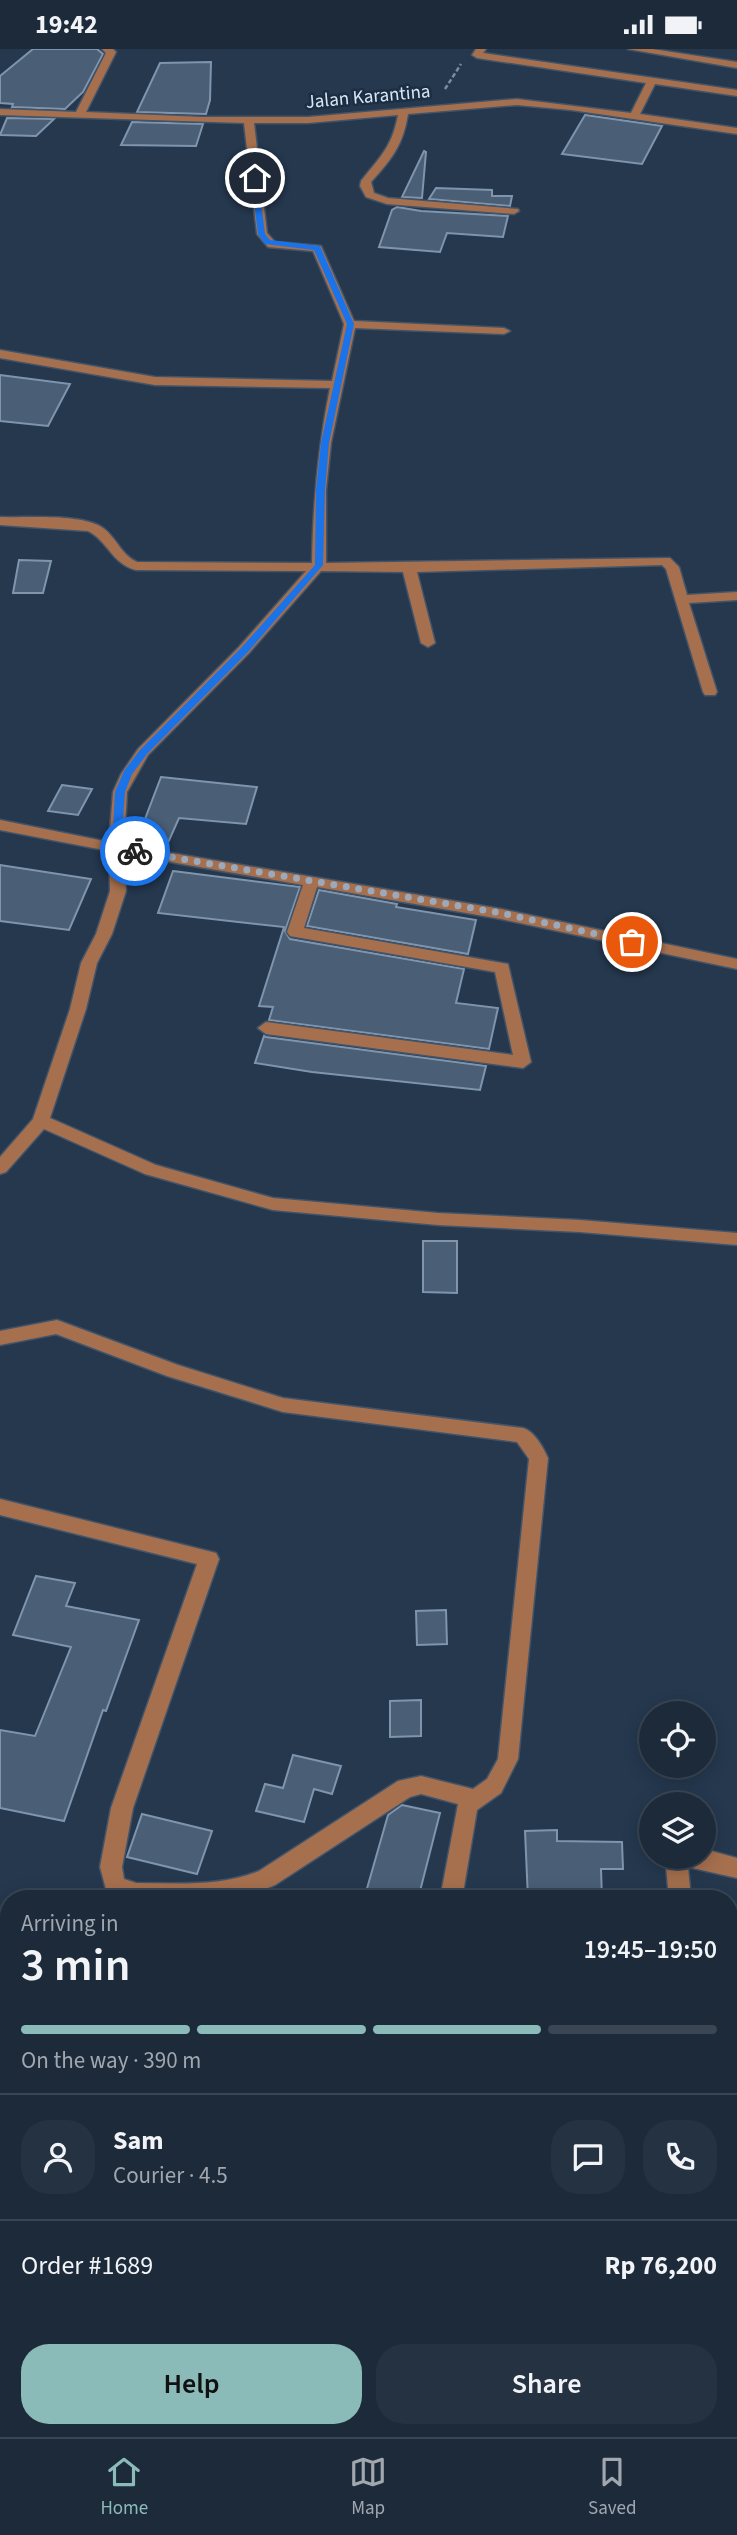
<!DOCTYPE html>
<meta charset="utf-8">
<style>
body{margin:0;font-family:"Source Sans 3",sans-serif;background:#253242;color:#f1f3f6;height:100vh;display:flex;flex-direction:column;font-size:26px;white-space:nowrap}
*{box-sizing:border-box;margin:0}
p{font-size:23px;color:#a0a7af}
.icon{flex:none;width:38px;height:38px;fill:none;stroke:currentColor;stroke-width:2;stroke-linecap:round;stroke-linejoin:round}
.map{position:relative;flex:1;overflow:hidden}
.details{position:absolute;left:0px;top:1841px;width:738px;height:548px;display:flex;flex-direction:column;background:#1c2a3a;border-radius:28px 28px 0 0;box-shadow:0 4px 18px #0003,0 0 0 2px #3a4654}
.details>*{flex:none}
.controls{position:absolute;left:639px;top:1652px;display:grid;gap:14px}
.controls a{display:grid;place-items:center;width:77px;height:77px;border-radius:50%;background:#1c2a3a;box-shadow:0 4px 18px #0003,0 0 0 2px #3a4654;font-size:35px}
.pin{position:absolute;display:grid;place-items:center;width:60px;height:60px;color:#fff;margin:-30px;border:4px solid #fff;border-radius:50%;box-shadow:0 2px 7px #0007}
.courier{position:absolute;display:grid;place-items:center;width:70px;height:70px;margin:-35px;border:5px solid #1a73e8;border-radius:50%;background:#fff;color:#222;box-shadow:0 2px 9px #0007}
.headline em{font-style:normal;font-weight:600}
.headline div{display:flex;flex-direction:column-reverse}
.headline{display:flex;align-items:center;justify-content:space-between;height:119px;padding:0 21px}
h1{font-size:46px;font-weight:600;line-height:52px}
.bar{display:grid;grid-template-columns:repeat(4,1fr);gap:10px 7px;align-content:center;height:84px;padding:0 21px}
.bar i{height:9px;border-radius:5px;background:#3a4654}
.bar .on{background:#8bbbb9}
.bar p{grid-column:span 4}
.line{display:flex;align-items:center;gap:18px;padding:0 21px;border-top:2px solid #3a4654}
.line div{flex:1}
.round{display:grid;place-items:center;flex:none;width:74px;height:74px;border-radius:28px;background:#253242}
.button{display:flex;gap:14px;margin-top:auto;padding:14px 21px}
.button a{flex:1;height:80px;border-radius:28px;background:#8bbbb9;color:#111;font-size:28px;font-weight:600;line-height:80px;text-align:center}
.button a+a{background:#253242;color:#f1f3f6}
.status{display:flex;justify-content:space-between;align-items:center;height:49px;padding:0 35px;background:#1c2a3a;direction:ltr}
.status svg{height:19px;fill:currentColor}
.menu{display:flex;justify-content:space-around;align-items:center;height:98px;border-top:2px solid #3a4654;background:#1c2a3a;font-size:19px;color:#a0a7af}
.menu a{display:grid;justify-items:center;gap:4px}
.menu .on{color:#8bbbb9}
.map>svg:first-child{display:block}
.building{fill:#4a5f76;stroke:#7f95ae;stroke-width:2}
.lines{fill:none;stroke-linecap:round;stroke-linejoin:round}
.minor-casing{stroke:#425469;stroke-width:3}
.path{stroke:#7c8c9e;stroke-width:2.5;stroke-dasharray:4.5 2.5;stroke-linecap:butt}
.minor{fill:#a6704e;fill-rule:evenodd}
.route{fill:#1a73e8}
.done{stroke:#9ba9ba;stroke-width:7;stroke-dasharray:0 12.6}
.labels{text-anchor:middle;dominant-baseline:central;stroke-width:5;stroke-linejoin:round;paint-order:stroke}
.far-street-label{font-size:19px;fill:#dae6f4;stroke:#1b2e43}
</style>
<div class="status"><b>19:42</b><svg viewBox="0 0 49 12"><path d="M0 12V9h3v3zM5 12V6h3v6zM10 12V3h3v9zM15 12V0h3v12zM26 1h20v11H26zM47 4h2v5h-2z"/></svg></div>
<div class="map">
<svg width="737" height="2388" viewBox="0 0 737 2388">
<rect width="100%" height="100%" fill="#25384e"/>
<g class="building">
<path d="M 33,0 L 97,0 L 103,5 L 83,43 L 65,60 L 12,58 L 13,55 L 0,54 L 0,27 Z"/>
<path d="M 211,13 L 210,51 L 206,65 L 137,63 L 160,14 Z"/>
<path d="M 585,66 L 662,77 L 642,115 L 562,105 Z"/>
<path d="M 7,69 L 54,70 L 36,87 L 0,86 Z"/>
<path d="M 132,73 L 203,75 L 196,97 L 121,96 Z"/>
<path d="M 424,102 L 426,103 L 422,149 L 402,148 Z"/>
<path d="M 436,139 L 492,141 L 492,147 L 512,147 L 510,157 L 429,150 Z"/>
<path d="M 397,158 L 421,162 L 508,167 L 503,188 L 447,184 L 440,203 L 379,198 L 392,161 Z"/>
<path d="M 0,326 L 70,335 L 48,377 L 0,372 Z"/>
<path d="M 19,511 L 51,512 L 43,544 L 13,544 Z"/>
<path d="M 161,728 L 257,738 L 246,775 L 179,769 L 167,796 L 137,791 Z"/>
<path d="M 62,736 L 92,740 L 78,766 L 48,762 Z"/>
<path d="M 0,816 L 91,830 L 69,881 L 0,872 Z"/>
<path d="M 173,822 L 300,838 L 285,882 L 290,890 L 464,920 L 456,954 L 498,959 L 489,1000 L 269,971 L 273,958 L 259,957 L 284,878 L 158,864 Z"/>
<path d="M 319,841 L 397,855 L 396,858 L 476,871 L 468,905 L 307,877 Z"/>
<path d="M 264,987 L 266,988 L 486,1017 L 480,1041 L 312,1023 L 255,1014 Z"/>
<path d="M 423,1192 L 457,1192 L 457,1244 L 423,1243 Z"/>
<path d="M 36,1527 L 75,1534 L 66,1557 L 139,1571 L 106,1662 L 103,1661 L 64,1772 L 0,1759 L 0,1681 L 35,1687 L 71,1598 L 13,1586 Z"/>
<path d="M 446,1561 L 447,1595 L 417,1596 L 416,1562 Z"/>
<path d="M 421,1651 L 421,1687 L 390,1688 L 390,1652 Z"/>
<path d="M 293,1706 L 341,1717 L 332,1745 L 314,1740 L 304,1773 L 256,1762 L 265,1735 L 283,1739 Z"/>
<path d="M 402,1756 L 440,1764 L 418,1850 L 364,1850 L 388,1766 Z"/>
<path d="M 142,1765 L 212,1782 L 197,1825 L 127,1808 Z"/>
<path d="M 557,1781 L 557,1792 L 622,1793 L 623,1820 L 601,1820 L 602,1850 L 528,1850 L 525,1782 Z"/>
</g>
<g class="lines">
<defs>
<g id="minor">
<path d="M 102,0 L 113,0 L 116,3 L 86,63 L 202,68 L 308,68 L 517,50 L 631,64 L 646,34 L 477,9 L 472,6 L 476,0 L 486,0 L 483,4 L 737,41 L 737,47 L 655,35 L 640,65 L 737,79 L 737,85 L 571,61 L 517,56 L 408,65 C 403,96 392,110 371,133 L 374,144 L 388,149 L 518,160 L 519,162 L 514,165 L 387,155 L 366,148 L 360,137 L 361,132 C 380,108 392,98 398,66 L 308,74 L 254,74 L 267,184 L 275,193 L 321,197 L 354,272 L 504,279 L 510,282 L 504,285 L 355,279 L 331,394 L 326,441 L 326,514 L 670,509 L 679,518 L 687,546 L 737,543 L 737,551 L 689,554 L 717,643 L 715,646 L 705,646 L 703,643 L 666,520 L 662,516 L 417,523 L 435,594 L 428,598 L 421,594 L 403,523 L 321,522 L 249,604 L 148,706 L 127,743 L 124,796 L 501,860 L 737,910 L 737,920 L 501,870 L 317,838 L 304,879 L 508,915 L 531,1013 L 523,1019 L 266,985 L 258,979 L 266,973 L 513,1006 L 495,923 L 290,887 L 287,883 L 303,836 L 124,805 L 126,842 L 112,885 L 97,914 L 86,960 L 50,1069 L 156,1116 L 273,1149 L 438,1164 L 580,1171 L 737,1184 L 737,1196 L 580,1183 L 438,1176 L 273,1161 L 145,1125 L 44,1080 L 6,1123 L 0,1125 L 0,1108 L 33,1070 L 70,960 L 81,914 L 96,885 L 110,842 L 109,802 L 0,781 L 0,771 L 109,793 L 113,743 L 121,725 L 138,700 L 239,598 L 306,522 L 136,521 C 112,515 108,492 88,482 L 0,476 L 0,468 C 25,469 82,464 103,479 C 116,488 121,506 137,513 L 312,514 C 313,454 318,398 330,339 L 155,336 L 0,309 L 0,301 L 155,328 L 332,332 L 344,275 L 313,202 L 268,198 L 257,185 L 244,74 L 0,66 L 0,60 L 76,63 L 106,4 Z"/>
<path d="M 628,0 L 652,0 L 737,13 L 737,19 Z"/>
<path d="M 57,1271 L 178,1316 L 283,1349 L 523,1379 C 534,1382 543,1398 548,1409 L 518,1710 L 501,1744 L 477,1761 L 462,1850 L 440,1850 L 458,1755 L 421,1745 L 410,1748 L 275,1836 L 240,1850 L 123,1850 L 107,1844 L 100,1818 L 111,1759 L 197,1515 L 0,1466 L 0,1450 L 216,1504 L 219,1510 L 133,1759 L 122,1818 L 124,1830 L 136,1834 C 178,1834 219,1838 259,1822 L 398,1732 L 421,1727 L 473,1740 L 487,1730 L 498,1710 L 529,1410 L 517,1393 L 283,1363 L 167,1327 L 56,1285 L 0,1296 L 0,1282 Z"/>
<path d="M 704,1800 L 737,1809 L 737,1829 L 688,1818 L 691,1850 L 669,1850 L 666,1816 L 670,1808 L 704,1808 Z"/>
<rect x="0" y="2151" width="9" height="24"/>
<rect x="730" y="2223" width="7" height="24"/>
<path d="M 644,2380 L 670,2380 L 671,2388 L 645,2388 Z"/>
</g>
</defs>
<use href="#minor" class="minor-casing"/>
<path class="path" d="M 445,40 L 461,15"/>
<use href="#minor" class="minor"/>
</g>
<path class="route" d="M 255,127 L 258,129 L 265,185 L 270,191 L 320,197 L 354,275 L 329,394 L 325,441 L 323,516 L 248,603 L 147,705 L 132,725 L 125,743 L 121,797 L 140,802 L 135,805 L 112,799 L 115,743 L 124,722 L 140,701 L 241,599 L 315,516 L 316,441 L 321,394 L 347,275 L 314,201 L 265,195 L 258,185 L 251,129 Z"/>
<g class="lines">
<path class="done" d="M 135,802 L 501,864 L 632,893"/>
</g>
<g class="labels">
<g class="far-street-label">
<text transform="translate(368 48) rotate(-5)">Jalan Karantina</text>
</g>
</g>
</svg>
<div class="controls">
<a><svg class="icon" aria-label="locate" viewBox="0 0 24 24"><circle cx="12" cy="12" r="6"/><path d="M12 2v4M12 18v4M2 12h4M18 12h4"/></svg></a>
<a><svg class="icon" aria-label="layers" viewBox="0 0 24 24"><path d="M12 4l9 5-9 5-9-5zM3 14l9 5 9-5"/></svg></a>
</div>
<div class="pin" style="left:632px;top:893px;background:#ea580c"><svg class="icon" aria-label="bag" viewBox="0 0 24 24"><path d="M5 8h14l-1 12H6zM9 8a3 3 0 0 1 6 0"/></svg></div>
<div class="pin" style="left:255px;top:129px;background:#1f2937"><svg class="icon" aria-label="home" viewBox="0 0 24 24"><path d="M3 11l9-7 9 7M6 9v11h12V9"/></svg></div>
<div class="courier" style="left:135px;top:802px"><svg class="icon" aria-label="bike" viewBox="0 0 24 24"><circle cx="6" cy="16" r="4"/><circle cx="18" cy="16" r="4"/><path d="M6 16l4-8h5l3 8M10 8l3 8H6M13 5h3"/></svg></div>
<section class="details">
<div class="headline"><div><h1>3 min</h1><p>Arriving in</p></div><em>19:45–19:50</em></div>
<div class="bar"><i class="on"></i><i class="on"></i><i class="on"></i><i></i><p>On the way · 390 m</p></div>
<div class="line" style="height:126px"><a class="round"><svg class="icon" aria-label="person" viewBox="0 0 24 24"><circle cx="12" cy="8" r="4"/><path d="M4 21q1-7 8-7t8 7"/></svg></a><div><b>Sam</b><p>Courier · 4.5</p></div><a class="round"><svg class="icon" aria-label="chat" viewBox="0 0 24 24"><path d="M4 5h16v11H9l-5 4z"/></svg></a><a class="round"><svg class="icon" aria-label="phone" viewBox="0 0 24 24"><path d="M5 4h4l2 5-3 2q2 4 5 5l2-3 5 2v4C11 20 4 13 5 4z"/></svg></a></div>
<div class="line" style="height:91px"><div>Order #1689</div><b>Rp 76,200</b></div>
<div class="button"><a>Help</a><a>Share</a></div>
</section>
</div>
<nav class="menu">
<a class="on"><svg class="icon" aria-label="home" viewBox="0 0 24 24"><path d="M3 11l9-7 9 7M6 9v11h12V9"/></svg>Home</a>
<a><svg class="icon" aria-label="map" viewBox="0 0 24 24"><path d="M3 6l6-2 6 2 6-2v14l-6 2-6-2-6 2zM9 4v14M15 6v14"/></svg>Map</a>
<a><svg class="icon" aria-label="saved" viewBox="0 0 24 24"><path d="M7 4h10v16l-5-4-5 4z"/></svg>Saved</a>
</nav>
